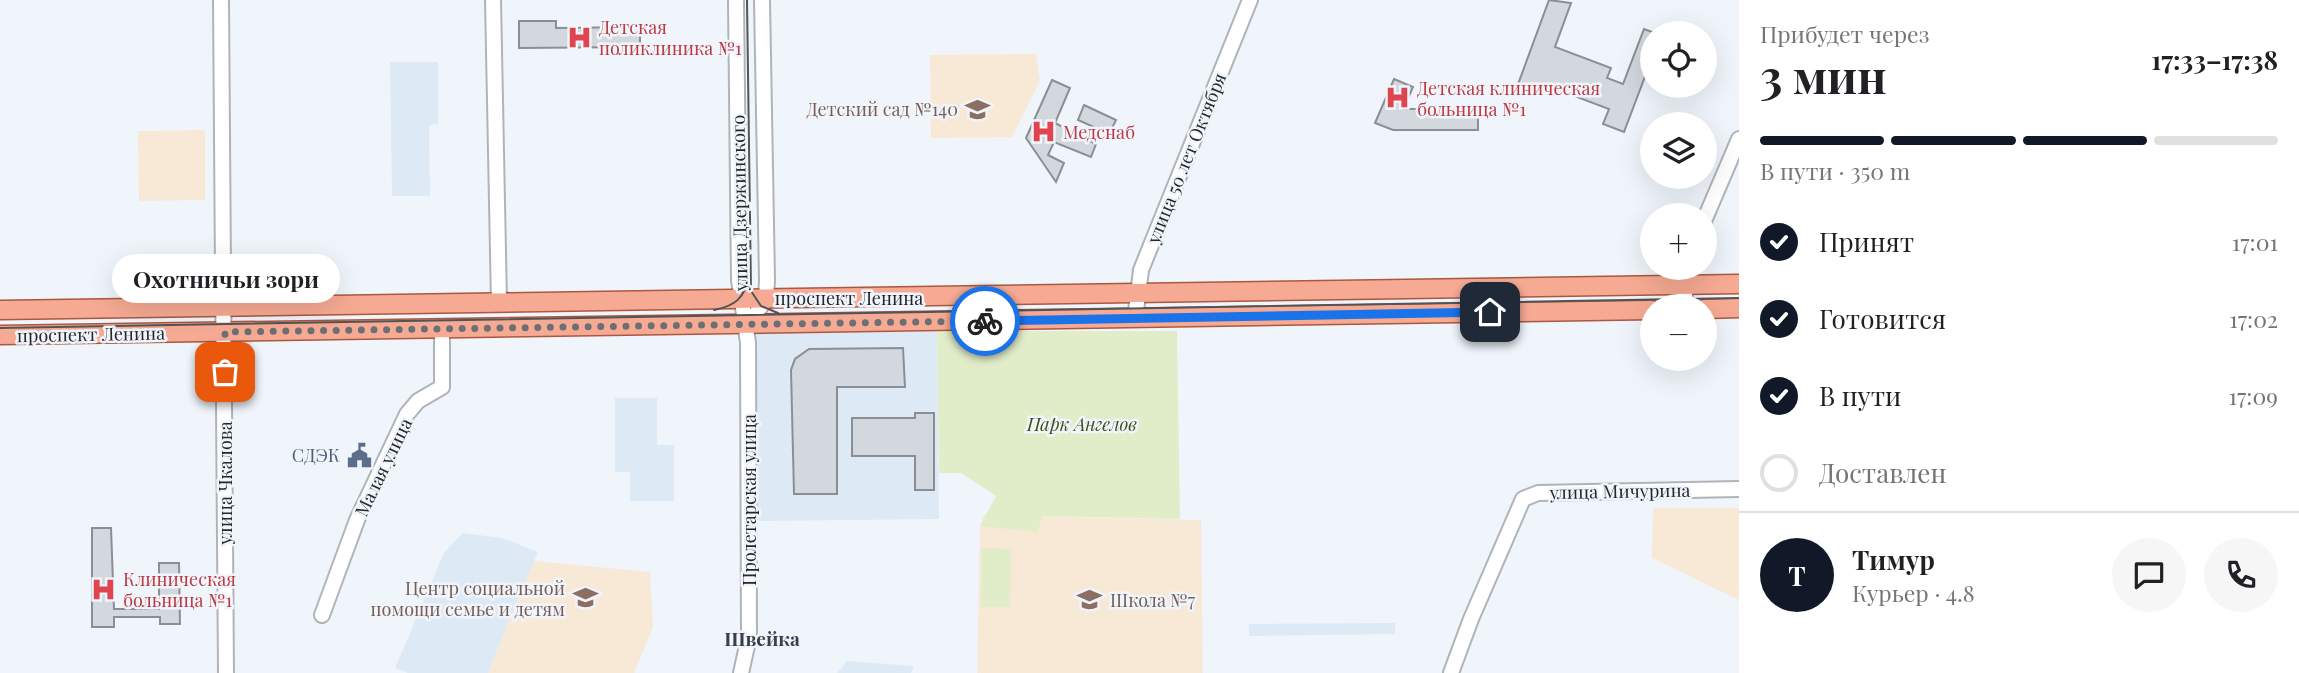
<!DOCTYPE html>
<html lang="ru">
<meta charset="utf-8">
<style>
body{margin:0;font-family:"Playfair Display",serif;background:#f6f6f6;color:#202124;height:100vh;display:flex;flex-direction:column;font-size:26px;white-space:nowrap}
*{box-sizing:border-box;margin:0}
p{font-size:23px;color:#757577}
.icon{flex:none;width:38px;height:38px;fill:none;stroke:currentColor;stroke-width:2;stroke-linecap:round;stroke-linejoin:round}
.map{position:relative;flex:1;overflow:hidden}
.drawer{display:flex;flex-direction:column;background:#fff;width:560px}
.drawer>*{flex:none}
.tools{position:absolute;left:1640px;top:21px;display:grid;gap:14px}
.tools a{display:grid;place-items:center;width:77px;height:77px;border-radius:50%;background:#fff;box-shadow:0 7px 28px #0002;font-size:35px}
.pin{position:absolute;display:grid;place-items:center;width:60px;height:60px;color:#fff;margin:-30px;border-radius:14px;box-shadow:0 4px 10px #0006}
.courier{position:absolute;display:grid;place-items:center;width:70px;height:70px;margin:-35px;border:5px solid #1a73e8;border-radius:50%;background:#fff;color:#222;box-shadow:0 2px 9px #0007}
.bubble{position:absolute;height:49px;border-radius:24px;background:#fff;box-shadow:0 7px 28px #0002;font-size:23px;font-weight:700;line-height:49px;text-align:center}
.headline em{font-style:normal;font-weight:700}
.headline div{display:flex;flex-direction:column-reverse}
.headline{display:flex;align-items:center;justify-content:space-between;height:119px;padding:0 21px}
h1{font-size:46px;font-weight:700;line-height:52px}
.bar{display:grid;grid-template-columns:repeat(4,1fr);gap:10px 7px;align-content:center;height:84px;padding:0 21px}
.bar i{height:9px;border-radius:5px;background:#e0e0e0}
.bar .current{background:#111827}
.bar p{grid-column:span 4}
.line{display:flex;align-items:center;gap:18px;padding:0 21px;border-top:2px solid #e0e0e0}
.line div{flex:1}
.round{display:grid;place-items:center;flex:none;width:74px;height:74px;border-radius:37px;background:#f6f6f6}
ol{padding:0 21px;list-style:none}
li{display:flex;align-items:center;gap:21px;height:77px}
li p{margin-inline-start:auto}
li .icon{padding:7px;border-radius:50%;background:#111827;color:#fff;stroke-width:4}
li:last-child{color:#757577}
li i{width:38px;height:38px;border:4px solid #e0e0e0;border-radius:50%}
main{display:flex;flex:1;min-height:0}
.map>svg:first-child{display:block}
.built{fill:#dee9f6}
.education{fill:#f8e8d6}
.green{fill:#e1edc8}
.building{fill:#d3d8df;stroke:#8a8f95;stroke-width:2}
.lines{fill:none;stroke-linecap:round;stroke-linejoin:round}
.minor-casing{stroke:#afb4bb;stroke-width:18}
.major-casing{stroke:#aa583f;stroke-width:21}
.minor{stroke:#fff;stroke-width:14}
.major{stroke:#f7aa93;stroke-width:18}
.tram{stroke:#525558;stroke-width:2}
.done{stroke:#6c6f73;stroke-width:7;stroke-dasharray:0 12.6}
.route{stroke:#1a73e8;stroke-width:9}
.labels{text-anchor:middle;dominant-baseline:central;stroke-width:5;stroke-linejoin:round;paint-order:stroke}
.health-label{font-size:18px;fill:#be3a42;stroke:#f0f5fc;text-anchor:start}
.education-label{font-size:18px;fill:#785e54;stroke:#f0f5fc;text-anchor:end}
.street-label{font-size:18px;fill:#252729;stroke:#f0f5fc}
.park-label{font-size:18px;font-style:italic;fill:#414f15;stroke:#f0f5fc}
.service-label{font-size:18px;fill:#4e5e75;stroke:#f0f5fc;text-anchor:end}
.neighbourhood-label{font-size:19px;font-weight:bold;fill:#3c4045;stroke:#f0f5fc}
</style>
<main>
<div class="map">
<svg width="1739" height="673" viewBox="0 0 1739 673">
<rect width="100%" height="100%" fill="#f0f5fc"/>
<g class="built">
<path d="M 390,62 L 438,62 L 438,124 L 429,125 L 430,196 L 392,196 Z"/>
<path d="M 937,331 L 939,519 L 756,521 L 753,333 Z"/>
<path d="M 615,398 L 657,398 L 657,445 L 674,445 L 674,501 L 630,501 L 630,472 L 615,472 Z"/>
<path d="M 463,533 L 502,538 L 538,552 L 488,673 L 408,673 L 395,668 L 444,553 Z"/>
<path d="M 1395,623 L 1395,634 L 1249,636 L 1249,624 Z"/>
<path d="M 847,661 L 914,666 L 911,673 L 837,673 Z"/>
</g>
<g class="education">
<path d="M 1036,54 L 1040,81 L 1012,137 L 931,138 L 930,55 Z"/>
<path d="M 205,130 L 205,200 L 139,201 L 138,131 Z"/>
<path d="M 1653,508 L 1739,508 L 1739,600 L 1652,558 Z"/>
<path d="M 984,515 L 1201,520 L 1203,673 L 977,673 L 980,526 Z"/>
<path d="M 534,561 L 650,572 L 653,627 L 634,673 L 488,673 Z"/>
</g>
<g class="green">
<path d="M 937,331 L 1177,331 L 1180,519 L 1043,516 L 1037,532 L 980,526 L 996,496 L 961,473 L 939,473 Z"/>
<path d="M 982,548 L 1011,549 L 1010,607 L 981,607 Z"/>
</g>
<g class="building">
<path d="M 1549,0 L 1571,3 L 1555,47 L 1611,68 L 1607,78 L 1623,84 L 1644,29 L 1652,32 L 1652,58 L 1624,132 L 1603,124 L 1609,109 L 1543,84 L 1539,95 L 1517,87 Z"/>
<path d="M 519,21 L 556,21 L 556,28 L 640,27 L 640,47 L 519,48 Z"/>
<path d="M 1394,79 L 1413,87 L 1403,109 L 1478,109 L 1478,130 L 1393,130 L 1375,123 Z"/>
<path d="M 1052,80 L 1070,88 L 1055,123 L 1096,144 L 1091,157 L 1054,142 L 1048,155 L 1064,163 L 1056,182 L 1026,138 Z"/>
<path d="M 1084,105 L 1116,120 L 1109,134 L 1078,120 Z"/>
<path d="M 903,348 L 905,387 L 837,387 L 837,494 L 794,494 L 791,370 L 795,359 L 809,349 Z"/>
<path d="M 915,413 L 934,413 L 934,490 L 915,490 L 915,456 L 852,456 L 852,418 L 915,418 Z"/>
<path d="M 92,528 L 111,528 L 114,609 L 159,609 L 159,563 L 179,563 L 180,624 L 160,624 L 160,617 L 114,617 L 114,627 L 92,627 Z"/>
</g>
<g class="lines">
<defs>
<g id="minor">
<path d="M 221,0 L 226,673"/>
<path d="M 493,0 L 499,303"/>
<path d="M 736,0 L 739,280 L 748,343 L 749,637 L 741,673"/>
<path d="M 1704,221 L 1739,139"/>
<path d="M 1685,306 L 1685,268"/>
<path d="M 1135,319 L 1141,270 L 1250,0"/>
<path d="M 748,325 L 766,299 L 767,280 L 762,0"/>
<path d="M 322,615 L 357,520 L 407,414 L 418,401 L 442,387 L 442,329"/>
<path d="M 1451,673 L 1471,619 L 1523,499 L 1538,493 L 1739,489"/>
</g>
<g id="major">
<path d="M 1704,309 L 1739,308"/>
<path d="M 0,310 L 1739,284"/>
<path d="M 0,335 L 1652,310"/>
</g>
</defs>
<use href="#minor" class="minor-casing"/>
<use href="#major" class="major-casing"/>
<use href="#minor" class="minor"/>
<use href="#major" class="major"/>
<g class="tram">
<path d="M 747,0 L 751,291 L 761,306 L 778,313"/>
<path d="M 714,310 C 735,306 745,298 748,277"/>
<path d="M 0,328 L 1739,298"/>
</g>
</g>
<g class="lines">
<path class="done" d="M 225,372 L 225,332 L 985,321"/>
<path class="route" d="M 985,321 L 1490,312"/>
</g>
<defs>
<symbol id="hospital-bare" viewBox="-9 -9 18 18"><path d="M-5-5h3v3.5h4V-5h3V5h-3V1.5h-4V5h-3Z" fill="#e0444e" stroke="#f0f5fc" stroke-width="2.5" paint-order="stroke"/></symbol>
<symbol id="school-bare" viewBox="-9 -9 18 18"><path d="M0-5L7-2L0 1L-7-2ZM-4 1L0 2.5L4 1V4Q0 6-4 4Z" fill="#8d6e63" stroke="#f0f5fc" stroke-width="2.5" paint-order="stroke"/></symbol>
<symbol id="civic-bare" viewBox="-9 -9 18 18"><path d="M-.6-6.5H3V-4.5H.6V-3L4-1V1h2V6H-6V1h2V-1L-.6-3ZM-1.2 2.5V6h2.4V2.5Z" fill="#5c6f8a" stroke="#f0f5fc" stroke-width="2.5" paint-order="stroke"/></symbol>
</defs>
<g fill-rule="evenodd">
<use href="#hospital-bare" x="562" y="20" width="35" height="35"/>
<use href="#hospital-bare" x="1380" y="80" width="35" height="35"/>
<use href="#school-bare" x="960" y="92" width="35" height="35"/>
<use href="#hospital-bare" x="1026" y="114" width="35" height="35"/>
<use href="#civic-bare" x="342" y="438" width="35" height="35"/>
<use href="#hospital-bare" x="86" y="572" width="35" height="35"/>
<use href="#school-bare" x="568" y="580" width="35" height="35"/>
<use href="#school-bare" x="1072" y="582" width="35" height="35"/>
</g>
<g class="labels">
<g class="health-label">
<text x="599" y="27">Детская<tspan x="599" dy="21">поликлиника №1</tspan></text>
<text x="1417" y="88">Детская клиническая<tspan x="1417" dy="21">больница №1</tspan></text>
<text x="1063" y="132">Медснаб</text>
<text x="123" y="579">Клиническая<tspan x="123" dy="21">больница №1</tspan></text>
</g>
<g class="education-label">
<text x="958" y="109">Детский сад №140</text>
<text x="565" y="588">Центр социальной<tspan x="565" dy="21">помощи семье и детям</tspan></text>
<text x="1110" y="600" text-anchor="start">Школа №7</text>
</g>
<g class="street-label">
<text transform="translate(1186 158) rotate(-68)">улица 50 лет Октября</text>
<text transform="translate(739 203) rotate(-91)">улица Дзержинского</text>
<text x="849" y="298">проспект Ленина</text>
<text transform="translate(91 334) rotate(-1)">проспект Ленина</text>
<text transform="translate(383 467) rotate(-64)">Малая улица</text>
<text transform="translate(225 483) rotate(-90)">улица Чкалова</text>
<text transform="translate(1620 491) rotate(-1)">улица Мичурина</text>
<text transform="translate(749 500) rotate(-90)">Пролетарская улица</text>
</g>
<g class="park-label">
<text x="1082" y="424">Парк Ангелов</text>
</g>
<g class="service-label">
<text x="340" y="455">СДЭК</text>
</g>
<g class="neighbourhood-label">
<text x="762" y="638">Швейка</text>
</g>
</g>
</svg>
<div class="tools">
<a><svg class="icon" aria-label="locate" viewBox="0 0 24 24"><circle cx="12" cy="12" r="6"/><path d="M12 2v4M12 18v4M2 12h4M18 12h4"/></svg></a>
<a><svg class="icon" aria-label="layers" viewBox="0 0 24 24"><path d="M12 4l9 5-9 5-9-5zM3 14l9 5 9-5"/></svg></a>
<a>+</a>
<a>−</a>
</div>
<div class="pin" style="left:225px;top:372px;background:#ea580c"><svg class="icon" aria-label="bag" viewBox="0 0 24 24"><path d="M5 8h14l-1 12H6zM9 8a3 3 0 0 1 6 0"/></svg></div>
<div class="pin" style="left:1490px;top:312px;background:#1f2937"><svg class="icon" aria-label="home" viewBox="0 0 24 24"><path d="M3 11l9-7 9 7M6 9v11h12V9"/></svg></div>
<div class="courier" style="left:985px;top:321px"><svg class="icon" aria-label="bike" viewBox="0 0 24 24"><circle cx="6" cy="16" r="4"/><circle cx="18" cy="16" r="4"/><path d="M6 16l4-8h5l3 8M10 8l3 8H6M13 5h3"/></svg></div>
<div class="bubble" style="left:112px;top:254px;width:228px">Охотничьи зори</div>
</div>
<section class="drawer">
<div class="headline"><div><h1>3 мин</h1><p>Прибудет через</p></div><em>17:33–17:38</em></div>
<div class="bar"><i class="current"></i><i class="current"></i><i class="current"></i><i></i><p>В пути · 350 m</p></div>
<ol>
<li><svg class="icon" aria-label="check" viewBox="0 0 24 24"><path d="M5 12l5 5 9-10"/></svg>Принят<p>17:01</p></li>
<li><svg class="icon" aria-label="check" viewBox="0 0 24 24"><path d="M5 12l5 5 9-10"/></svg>Готовится<p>17:02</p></li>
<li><svg class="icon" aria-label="check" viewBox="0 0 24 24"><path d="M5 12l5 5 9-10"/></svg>В пути<p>17:09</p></li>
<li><i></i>Доставлен</li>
</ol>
<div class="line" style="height:126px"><b class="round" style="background:#111827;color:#fff">Т</b><div><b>Тимур</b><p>Курьер · 4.8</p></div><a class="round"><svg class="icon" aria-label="chat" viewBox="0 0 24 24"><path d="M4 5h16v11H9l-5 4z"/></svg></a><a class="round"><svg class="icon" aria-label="phone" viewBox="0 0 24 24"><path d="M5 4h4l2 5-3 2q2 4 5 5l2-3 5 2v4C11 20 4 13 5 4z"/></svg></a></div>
</section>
</main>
